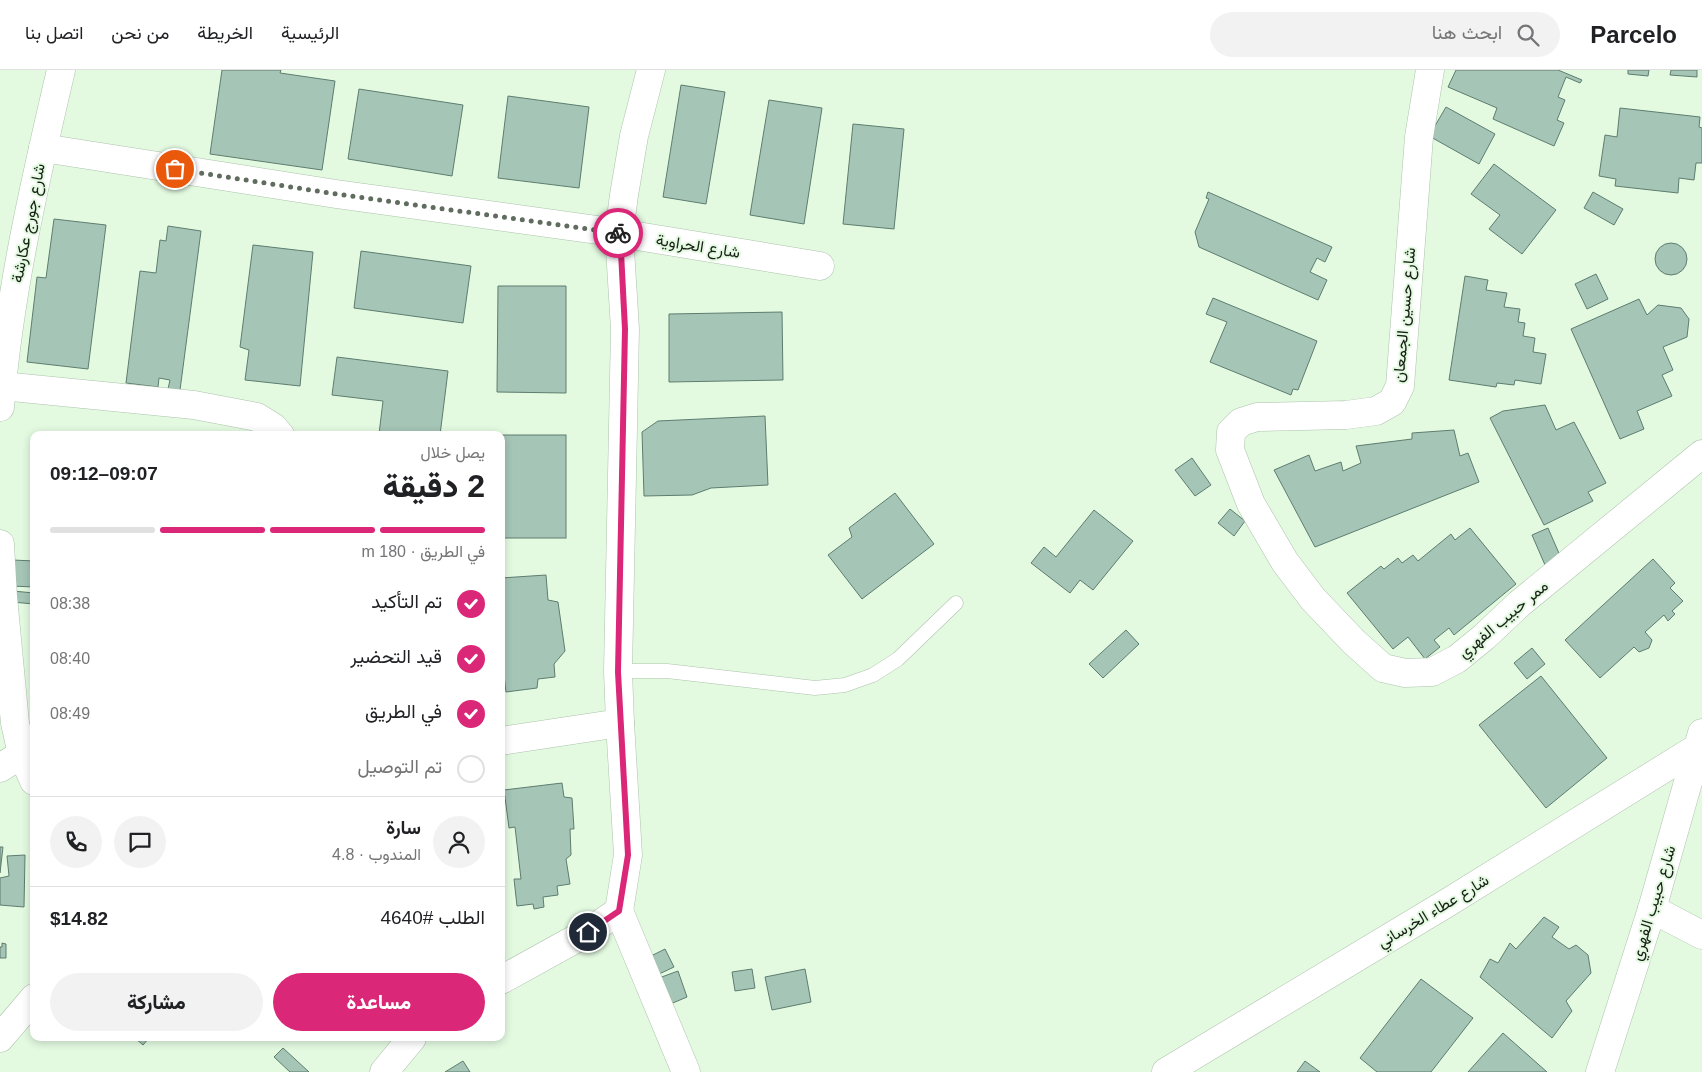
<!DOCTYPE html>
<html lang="ar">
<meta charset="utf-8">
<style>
body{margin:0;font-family:Helvetica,Vazirmatn,sans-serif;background:#f2f2f2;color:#202124;direction:rtl;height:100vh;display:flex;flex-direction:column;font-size:19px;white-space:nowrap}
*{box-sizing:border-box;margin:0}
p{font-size:16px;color:#757577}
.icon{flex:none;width:28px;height:28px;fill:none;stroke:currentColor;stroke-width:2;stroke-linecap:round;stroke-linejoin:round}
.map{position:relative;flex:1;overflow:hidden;direction:ltr}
.side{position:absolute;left:30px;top:361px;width:475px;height:610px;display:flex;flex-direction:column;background:#fff;border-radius:10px;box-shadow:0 2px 8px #0003;direction:rtl}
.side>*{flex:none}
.pin{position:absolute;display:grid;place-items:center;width:42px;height:42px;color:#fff;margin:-21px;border:2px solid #fff;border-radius:50%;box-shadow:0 1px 5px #0007}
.courier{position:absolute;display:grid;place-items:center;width:50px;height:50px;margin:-25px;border:4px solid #db2777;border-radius:50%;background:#fff;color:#222;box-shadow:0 1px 6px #0007}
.headline em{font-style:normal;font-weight:800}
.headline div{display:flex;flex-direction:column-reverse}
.headline{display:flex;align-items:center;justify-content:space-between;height:85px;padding:0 20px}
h1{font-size:32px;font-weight:800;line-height:38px}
.bar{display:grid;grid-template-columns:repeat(4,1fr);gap:8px 5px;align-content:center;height:60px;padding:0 20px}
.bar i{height:6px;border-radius:4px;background:#e0e0e0}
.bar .current{background:#db2777}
.bar p{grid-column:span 4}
.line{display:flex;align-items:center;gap:12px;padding:0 20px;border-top:1px solid #e0e0e0}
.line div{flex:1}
.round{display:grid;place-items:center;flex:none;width:52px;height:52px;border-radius:26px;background:#f2f2f2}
ol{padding:0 20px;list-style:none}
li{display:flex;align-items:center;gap:15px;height:55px}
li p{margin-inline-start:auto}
li .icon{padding:5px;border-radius:50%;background:#db2777;color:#fff;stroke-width:4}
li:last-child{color:#757577}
li i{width:28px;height:28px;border:2px solid #e0e0e0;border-radius:50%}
.cta{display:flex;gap:10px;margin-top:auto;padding:10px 20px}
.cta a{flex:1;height:58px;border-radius:30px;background:#db2777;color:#fff;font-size:20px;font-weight:800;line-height:58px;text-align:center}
.cta a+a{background:#f2f2f2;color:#202124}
header{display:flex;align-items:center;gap:30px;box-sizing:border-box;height:70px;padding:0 25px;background:#fff;border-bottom:1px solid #e0e0e0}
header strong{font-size:24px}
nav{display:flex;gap:28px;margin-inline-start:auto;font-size:18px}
.search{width:350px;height:45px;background:#f2f2f2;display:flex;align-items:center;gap:12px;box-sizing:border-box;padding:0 18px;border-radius:28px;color:#757577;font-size:19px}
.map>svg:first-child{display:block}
.building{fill:#a5c5b7;stroke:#5e7d6f}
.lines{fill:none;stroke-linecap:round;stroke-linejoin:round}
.lane-casing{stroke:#adc3ac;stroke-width:15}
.street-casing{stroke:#adc3ac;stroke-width:29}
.secondary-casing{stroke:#adc3ac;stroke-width:29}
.lane{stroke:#fff;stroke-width:14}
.street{stroke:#fff;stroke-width:28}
.secondary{stroke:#fff;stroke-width:28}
.done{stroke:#5f6c5e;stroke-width:5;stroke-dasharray:0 9}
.route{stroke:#db2777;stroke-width:6}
.labels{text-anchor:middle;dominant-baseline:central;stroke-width:4;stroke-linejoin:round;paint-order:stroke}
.street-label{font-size:16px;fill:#182017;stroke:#e3fae1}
</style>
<header>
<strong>Parcelo</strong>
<div class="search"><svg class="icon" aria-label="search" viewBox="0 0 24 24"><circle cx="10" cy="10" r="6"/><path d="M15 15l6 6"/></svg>ابحث هنا</div>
<nav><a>الرئيسية</a><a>الخريطة</a><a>من نحن</a><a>اتصل بنا</a></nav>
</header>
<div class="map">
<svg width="1702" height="1002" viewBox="0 0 1702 1002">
<rect width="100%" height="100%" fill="#e3fae1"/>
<g class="building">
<path d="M 222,0 L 281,0 L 280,3 L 335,11 L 322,100 L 210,84 Z"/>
<path d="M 1456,0 L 1558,0 L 1582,10 L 1580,13 L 1566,7 L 1558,27 L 1565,30 L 1557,50 L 1564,53 L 1554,76 L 1493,49 L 1497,38 L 1448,17 Z"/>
<path d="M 1628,0 L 1649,0 L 1648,6 L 1628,4 Z"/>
<path d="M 1671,0 L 1697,0 L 1697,7 L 1670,5 Z"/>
<path d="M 681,15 L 725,22 L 706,134 L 663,127 Z"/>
<path d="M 359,19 L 463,35 L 452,106 L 348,89 Z"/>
<path d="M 508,26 L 589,37 L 579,118 L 498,108 Z"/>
<path d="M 769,30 L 822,38 L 804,154 L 750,145 Z"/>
<path d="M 1446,37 L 1495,64 L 1479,94 L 1429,66 Z"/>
<path d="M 1620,38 L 1700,47 L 1699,57 L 1702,58 L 1702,93 L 1696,93 L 1694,110 L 1679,108 L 1678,123 L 1615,116 L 1616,109 L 1599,106 L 1605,65 L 1617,67 Z"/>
<path d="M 853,54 L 904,59 L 894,159 L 843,154 Z"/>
<path d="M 1494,94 L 1556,140 L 1522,184 L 1489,159 L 1500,145 L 1471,124 Z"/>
<path d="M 1208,122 L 1332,177 L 1325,192 L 1317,188 L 1310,202 L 1327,210 L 1318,230 L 1199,177 L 1195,162 L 1209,129 L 1206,128 Z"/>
<path d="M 1593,122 L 1623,139 L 1614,155 L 1584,138 Z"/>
<path d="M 54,149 L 106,155 L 88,299 L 27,292 L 37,207 L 46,208 Z"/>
<path d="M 168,156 L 201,161 L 180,320 L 168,319 L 170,310 L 159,308 L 158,317 L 126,313 L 140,201 L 156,203 L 160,170 L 166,171 Z"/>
<circle cx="1671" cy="189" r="16"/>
<path d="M 253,175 L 313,182 L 300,316 L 245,310 L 249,280 L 240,277 Z"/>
<path d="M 361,181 L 471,196 L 463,253 L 354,238 Z"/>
<path d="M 1596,204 L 1608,229 L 1587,239 L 1575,214 Z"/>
<path d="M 1465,206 L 1488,210 L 1486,220 L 1507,223 L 1504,237 L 1520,239 L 1518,252 L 1525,253 L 1523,266 L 1535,268 L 1533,282 L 1546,284 L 1541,314 L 1515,310 L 1514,315 L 1497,313 L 1496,317 L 1449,310 Z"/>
<path d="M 498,216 L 566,216 L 566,323 L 497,322 Z"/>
<path d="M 1213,228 L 1317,271 L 1298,320 L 1293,319 L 1291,325 L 1210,292 L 1227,252 L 1206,244 Z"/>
<path d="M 1639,229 L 1647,245 L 1658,235 L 1681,238 L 1689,249 L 1687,267 L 1663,277 L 1673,300 L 1662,305 L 1672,326 L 1637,341 L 1644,359 L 1620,369 L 1571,259 Z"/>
<path d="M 782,242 L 783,310 L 669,312 L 669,244 Z"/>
<path d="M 337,287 L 448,301 L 440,365 L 379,364 L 383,331 L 332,325 Z"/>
<path d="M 1545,335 L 1556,360 L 1574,352 L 1606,413 L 1588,422 L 1593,431 L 1544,455 L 1490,348 L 1503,341 Z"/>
<path d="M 765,346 L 768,415 L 711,418 L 692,425 L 644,426 L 642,362 L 658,351 Z"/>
<path d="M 1454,360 L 1460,386 L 1468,383 L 1479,412 L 1315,477 L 1274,400 L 1309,385 L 1315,401 L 1341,392 L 1343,401 L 1361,393 L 1356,376 L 1412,369 L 1412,363 Z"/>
<rect x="501" y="365" width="65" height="103"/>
<path d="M 1192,388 L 1211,415 L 1195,426 L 1175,400 Z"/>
<path d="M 895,423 L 934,474 L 862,529 L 828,485 L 852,467 L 849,458 Z"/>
<path d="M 1230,439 L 1245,451 L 1234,466 L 1218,453 Z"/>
<path d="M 1094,440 L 1133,471 L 1093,520 L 1080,510 L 1070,523 L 1031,493 L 1044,477 L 1056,487 Z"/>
<path d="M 1470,458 L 1516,514 L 1454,565 L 1449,558 L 1434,570 L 1440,577 L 1425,589 L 1408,567 L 1393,579 L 1347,523 L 1381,496 L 1384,499 L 1398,488 L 1402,493 L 1413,485 L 1418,491 L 1451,464 L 1455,470 Z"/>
<path d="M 1548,458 L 1561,488 L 1545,495 L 1532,465 Z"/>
<path d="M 1653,489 L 1675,513 L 1670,518 L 1683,531 L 1672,541 L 1675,544 L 1668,551 L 1664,545 L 1645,562 L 1652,570 L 1649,578 L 1639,582 L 1634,577 L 1600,608 L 1565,570 Z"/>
<path d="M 13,490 L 34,491 L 34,517 L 10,516 Z"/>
<path d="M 546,505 L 548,530 L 558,532 L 565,581 L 554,594 L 555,607 L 538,609 L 537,618 L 506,622 L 501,582 L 501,508 Z"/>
<path d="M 13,521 L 34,523 L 34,534 L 12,532 Z"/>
<path d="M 1126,560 L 1139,574 L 1103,608 L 1089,594 Z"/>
<path d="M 1532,578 L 1545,594 L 1527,609 L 1514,593 Z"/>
<path d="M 1541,606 L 1607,688 L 1546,738 L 1479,655 Z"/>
<path d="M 562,713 L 564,727 L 572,728 L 574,759 L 570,759 L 571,785 L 566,789 L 570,814 L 557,816 L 558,825 L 543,827 L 544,837 L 534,839 L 533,834 L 517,836 L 514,809 L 521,809 L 515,757 L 509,758 L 504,720 Z"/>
<path d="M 0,777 L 3,777 L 0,803 Z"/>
<path d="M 25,785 L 24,837 L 0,835 L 0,808 L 9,806 L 7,786 Z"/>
<path d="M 1544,847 L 1559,857 L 1552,867 L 1569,879 L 1576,875 L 1588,885 L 1591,903 L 1566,931 L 1572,941 L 1552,968 L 1480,907 L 1490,889 L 1498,893 L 1510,873 L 1516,879 Z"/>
<path d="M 2,873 L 6,874 L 6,888 L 0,888 L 0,877 L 2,877 Z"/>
<path d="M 665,879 L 674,897 L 657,905 L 649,887 Z"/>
<path d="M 752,899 L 755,918 L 735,921 L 732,902 Z"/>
<path d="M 805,899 L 811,932 L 772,940 L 765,907 Z"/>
<path d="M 678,901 L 687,927 L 668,935 L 659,908 Z"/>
<path d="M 1421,909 L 1473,948 L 1431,1002 L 1377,1002 L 1360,988 Z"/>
<path d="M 1503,963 L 1547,1002 L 1468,1002 Z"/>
<path d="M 135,968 L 149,968 L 143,975 Z"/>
<path d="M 283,978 L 309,1002 L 290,1002 L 274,987 Z"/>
<path d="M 463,991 L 470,1002 L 445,1002 Z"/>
<path d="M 1305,991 L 1320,1002 L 1297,1002 Z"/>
</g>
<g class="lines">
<defs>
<path id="lane" d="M 618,601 L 667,601 L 815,618 L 845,615 L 873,605 L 898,589 L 956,533"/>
<g id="street">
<path d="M 1430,0 L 1419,67 L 1400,316 L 1392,332 L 1376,341 L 1346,345 L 1257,347 L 1241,352 L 1231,362 L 1230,380 L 1251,434 L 1285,492 L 1313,529 L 1354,572 L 1383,598 L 1405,603 L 1432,602 L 1457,589 L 1484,567 L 1519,534 L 1702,384"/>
<path d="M 43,78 L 336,124 L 619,163 L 820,196"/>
<path d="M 2,316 L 194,335 L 257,347 L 273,357 L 280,365"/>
<path d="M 0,337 C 9,223 35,111 61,0"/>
<path d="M 0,474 L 3,527 L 15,653 L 22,684 L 34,711"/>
<path d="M 501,671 L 620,653"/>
<path d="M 0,698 L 22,684"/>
<path d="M 1652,839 L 1702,865"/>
<path d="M 619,841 L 686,1002"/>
<path d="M 501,910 L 588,862 L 619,841 L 628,785 L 620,653 L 618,601 L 625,259 L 619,163 L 624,125 L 634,66 L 651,0"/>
<path d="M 0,968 L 34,928"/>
<path d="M 384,1002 L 412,968"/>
<path d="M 1166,1002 L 1447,833 L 1697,678"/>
</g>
<path id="secondary" d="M 1600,1002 L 1652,839 L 1702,663"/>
</defs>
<use href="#lane" class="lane-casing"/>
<use href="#street" class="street-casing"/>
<use href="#secondary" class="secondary-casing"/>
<use href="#lane" class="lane"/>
<use href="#street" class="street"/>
<use href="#secondary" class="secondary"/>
</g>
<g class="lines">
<path class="done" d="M 175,99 L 336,124 L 618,163"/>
<path class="route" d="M 588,862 L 619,841 L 628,785 L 618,602 L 625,259 L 620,163 L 618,163"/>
</g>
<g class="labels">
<g class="street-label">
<text transform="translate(28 153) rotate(-79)">شارع جورج عكارشة</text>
<text transform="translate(698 176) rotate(9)">شارع الحراوية</text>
<text transform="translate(1404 245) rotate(-85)">شارع حسين الجمعان</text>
<text transform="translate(1503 549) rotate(-40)">ممر حبيب الفهري</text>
<text transform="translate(1653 833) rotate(-73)">شارع حبيب الفهري</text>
<text transform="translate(1433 841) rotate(-31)">شارع عطاء الخرساني</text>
</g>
</g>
</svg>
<div class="pin" style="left:175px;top:99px;background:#ea580c"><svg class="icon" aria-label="bag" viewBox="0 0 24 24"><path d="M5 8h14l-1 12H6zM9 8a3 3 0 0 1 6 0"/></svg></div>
<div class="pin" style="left:588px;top:862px;background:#1f2937"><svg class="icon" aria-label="home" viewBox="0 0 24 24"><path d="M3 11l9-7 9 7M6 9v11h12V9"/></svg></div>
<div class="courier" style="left:618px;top:163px"><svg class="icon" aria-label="bike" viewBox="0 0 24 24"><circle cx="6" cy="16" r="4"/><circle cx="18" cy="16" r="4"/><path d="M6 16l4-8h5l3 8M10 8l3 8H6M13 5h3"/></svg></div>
<section class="side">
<div class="headline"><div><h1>2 دقيقة</h1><p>يصل خلال</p></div><em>09:07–09:12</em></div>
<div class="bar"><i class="current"></i><i class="current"></i><i class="current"></i><i></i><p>في الطريق · 180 m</p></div>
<ol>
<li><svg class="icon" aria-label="check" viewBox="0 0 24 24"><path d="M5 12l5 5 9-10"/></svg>تم التأكيد<p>08:38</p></li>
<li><svg class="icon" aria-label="check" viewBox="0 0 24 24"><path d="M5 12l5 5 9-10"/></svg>قيد التحضير<p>08:40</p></li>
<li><svg class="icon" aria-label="check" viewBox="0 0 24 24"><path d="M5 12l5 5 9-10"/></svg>في الطريق<p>08:49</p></li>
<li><i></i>تم التوصيل</li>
</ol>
<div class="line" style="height:90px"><a class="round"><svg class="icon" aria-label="person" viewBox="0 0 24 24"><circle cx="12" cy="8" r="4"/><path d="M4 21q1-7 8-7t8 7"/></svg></a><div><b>سارة</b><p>المندوب · 4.8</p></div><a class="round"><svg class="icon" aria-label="chat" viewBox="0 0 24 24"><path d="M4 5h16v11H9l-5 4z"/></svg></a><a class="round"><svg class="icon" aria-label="phone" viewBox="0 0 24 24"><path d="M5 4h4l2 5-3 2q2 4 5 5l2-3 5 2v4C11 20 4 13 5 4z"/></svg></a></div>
<div class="line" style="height:65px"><div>الطلب #4640</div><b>$14.82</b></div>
<div class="cta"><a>مساعدة</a><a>مشاركة</a></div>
</section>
</div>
